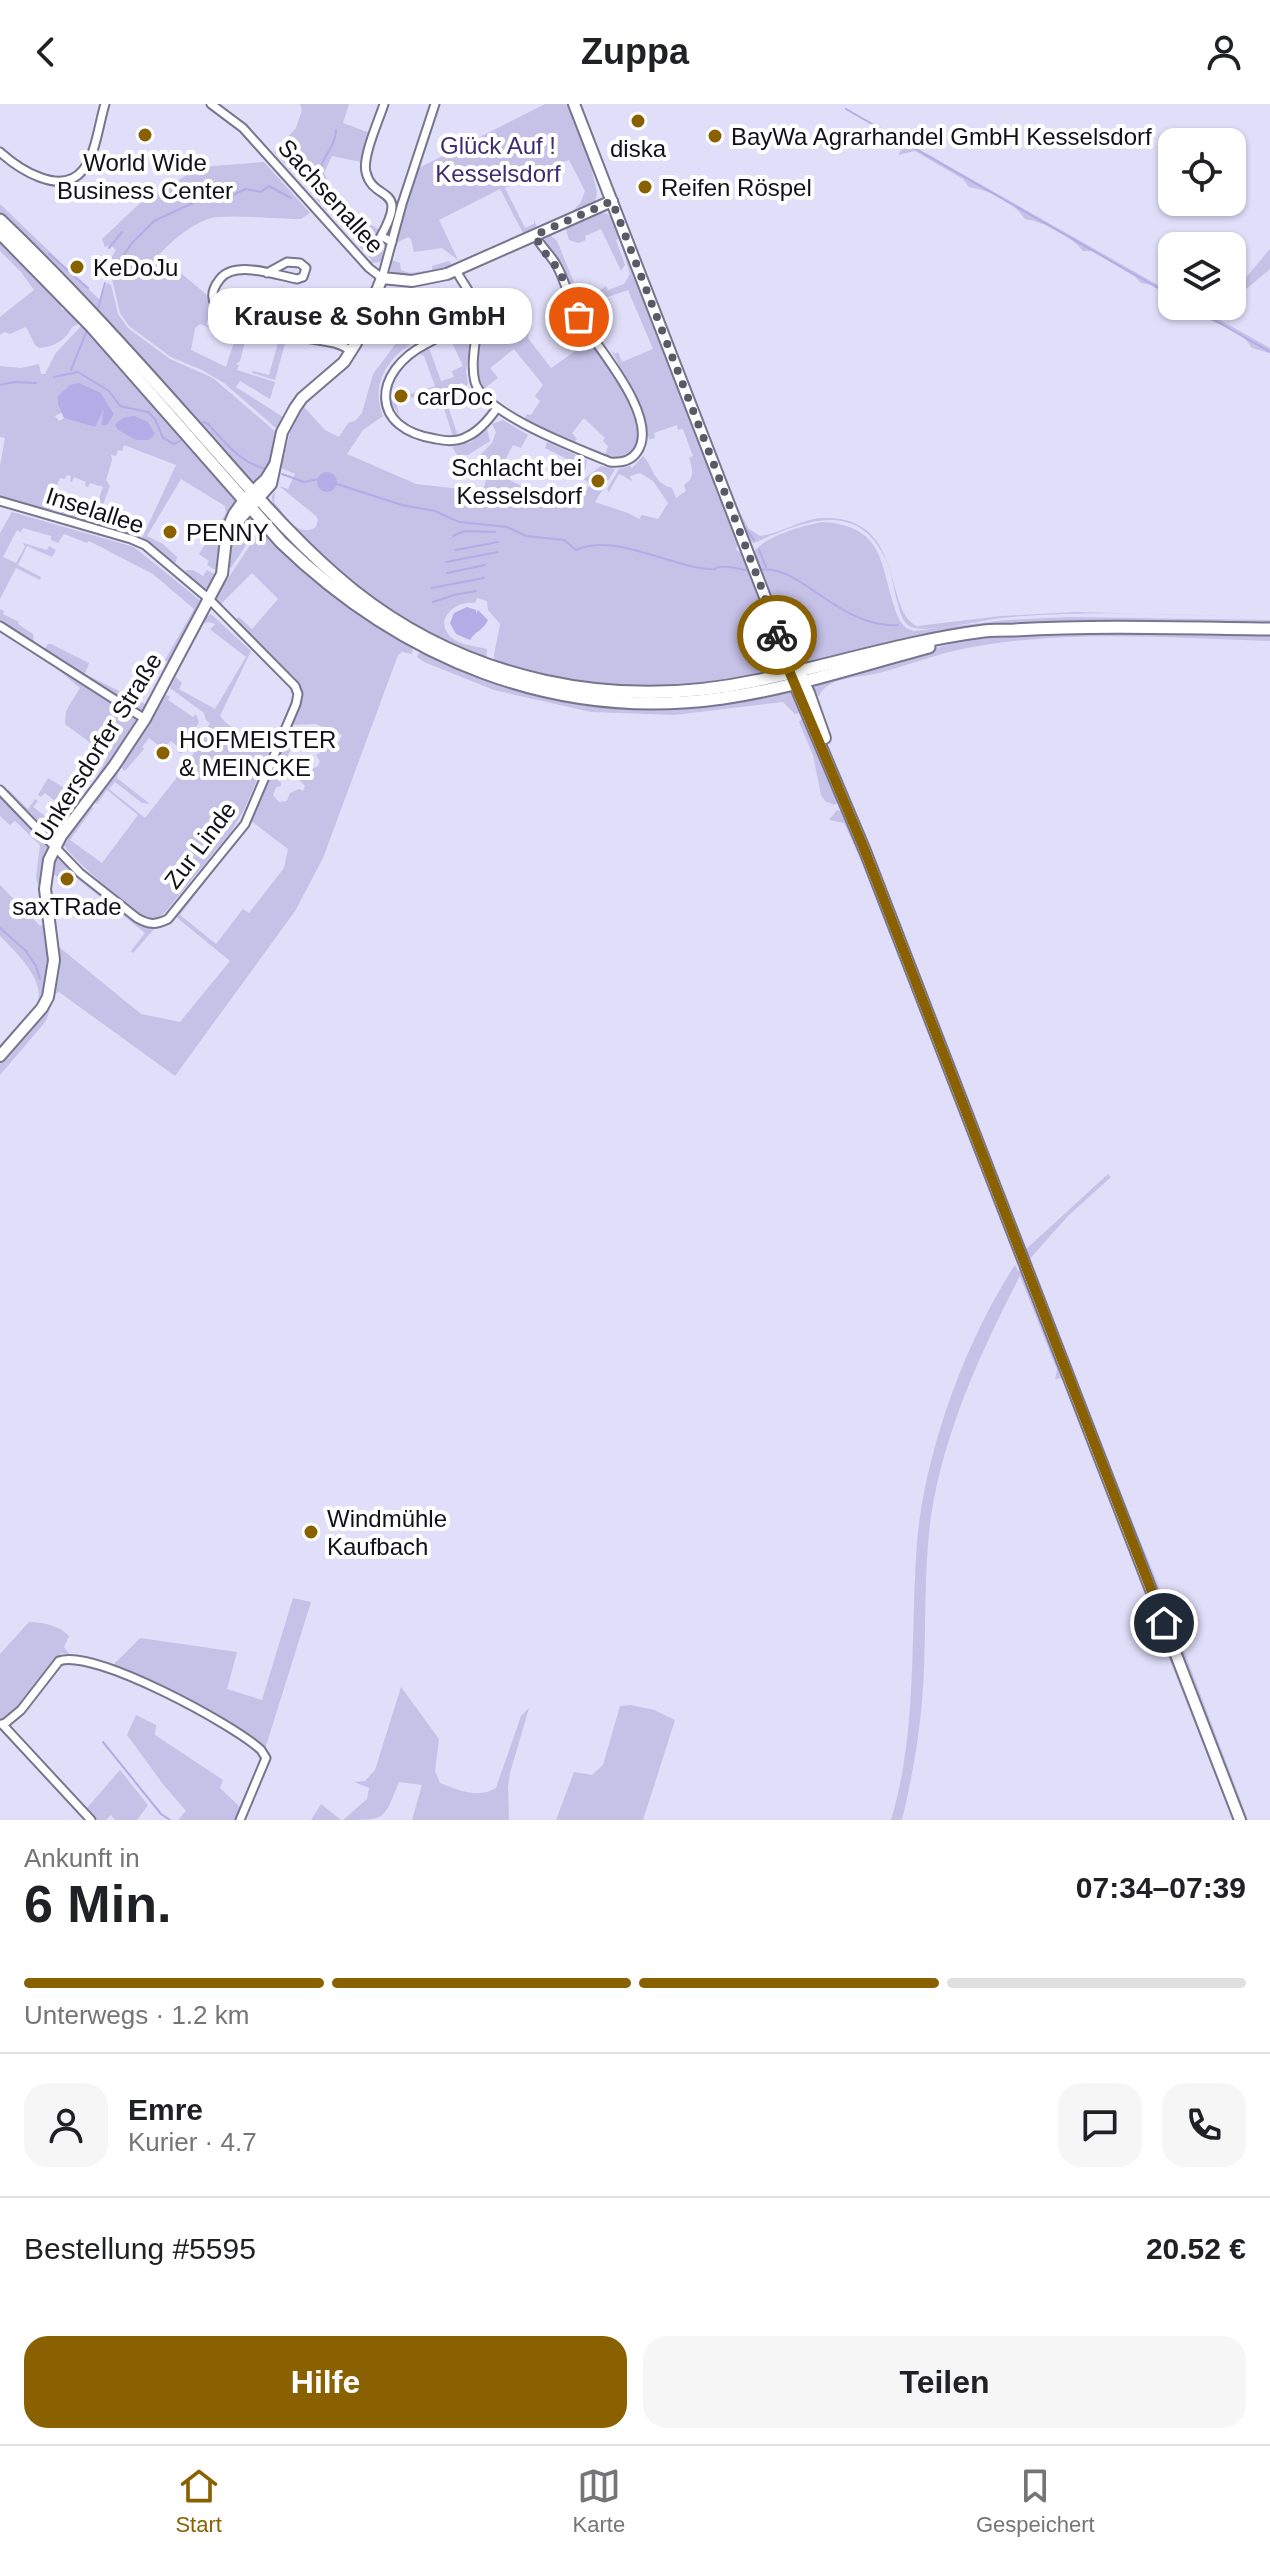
<!DOCTYPE html>
<html lang="de">
<meta charset="utf-8">
<style>
body{margin:0;font-family:Helvetica,sans-serif;background:#f6f6f6;color:#202124;height:100vh;display:flex;flex-direction:column;font-size:30px;white-space:nowrap}
*{box-sizing:border-box;margin:0}
p{font-size:26px;color:#757577}
.icon{flex:none;width:44px;height:44px;fill:none;stroke:currentColor;stroke-width:2;stroke-linecap:round;stroke-linejoin:round}
.map{position:relative;height:1716px;overflow:hidden}
.panel{display:flex;flex-direction:column;background:#fff;flex:1}
.panel>*{flex:none}
.controls{position:absolute;left:1158px;top:24px;display:grid;gap:16px}
.controls a{display:grid;place-items:center;width:88px;height:88px;border-radius:16px;background:#fff;box-shadow:0 2px 6px #0004;font-size:40px}
.pin{position:absolute;display:grid;place-items:center;width:68px;height:68px;color:#fff;margin:-34px;border:4px solid #fff;border-radius:50%;box-shadow:0 2px 8px #0007}
.courier{position:absolute;display:grid;place-items:center;width:80px;height:80px;margin:-40px;border:6px solid #896100;border-radius:50%;background:#fff;color:#222;box-shadow:0 2px 10px #0007}
.bubble{position:absolute;height:56px;border-radius:24px;background:#fff;box-shadow:0 2px 6px #0004;font-size:26px;font-weight:800;line-height:56px;text-align:center}
.overview em{font-style:normal;font-weight:800}
.overview div{display:flex;flex-direction:column-reverse}
.overview{display:flex;align-items:center;justify-content:space-between;height:136px;padding:0 24px}
h1{font-size:52px;font-weight:800;line-height:60px}
.bar{display:grid;grid-template-columns:repeat(4,1fr);gap:12px 8px;align-content:center;height:96px;padding:0 24px}
.bar i{height:10px;border-radius:6px;background:#e0e0e0}
.bar .current{background:#896100}
.bar p{grid-column:span 4}
.line{display:flex;align-items:center;gap:20px;padding:0 24px;border-top:2px solid #e0e0e0}
.line div{flex:1}
.round{display:grid;place-items:center;flex:none;width:84px;height:84px;border-radius:24px;background:#f6f6f6}
.action{display:flex;gap:16px;margin-top:auto;padding:16px 24px}
.action a{flex:1;height:92px;border-radius:24px;background:#896100;color:#fff;font-size:32px;font-weight:800;line-height:92px;text-align:center}
.action a+a{background:#f6f6f6;color:#202124}
header{display:flex;justify-content:space-between;align-items:center;height:104px;padding:0 24px;background:#fff;font-size:36px;font-weight:800}
.tab-bar{display:flex;justify-content:space-around;align-items:center;height:112px;border-top:2px solid #e0e0e0;background:#fff;font-size:22px;color:#757577}
.tab-bar a{display:grid;justify-items:center;gap:4px}
.tab-bar .current{color:#896100}
.map>svg:first-child{display:block}
.green{fill:#c5c1e7;fill-rule:evenodd}
.water{fill:#b3ace7}
.lines{fill:none;stroke-linecap:round;stroke-linejoin:round}
.stream{stroke:#b3ace7;stroke-width:2}
.street-casing{stroke:#78758e;stroke-width:11}
.secondary-casing{stroke:#78758e;stroke-width:14}
.primary-casing{stroke:#78758e;stroke-width:15}
.street{stroke:#fff;stroke-width:7}
.secondary{stroke:#fff;stroke-width:10}
.primary{stroke:#fff;stroke-width:11}
.done{stroke:#5a5968;stroke-width:8;stroke-dasharray:0 14.4}
.route{stroke:#896100;stroke-width:10}
.poi-dot{fill:#896100;stroke:#fff;stroke-width:3}
.labels{text-anchor:middle;dominant-baseline:central;stroke-width:8;stroke-linejoin:round;paint-order:stroke}
.poi-label{font-size:24px;fill:#12111a;stroke:#fff;text-anchor:start}
.park-label{font-size:24px;fill:#3d2e72;stroke:#fff}
.street-label{font-size:24px;fill:#12111a;stroke:#fff}
</style>
<header><svg class="icon" aria-label="back" viewBox="0 0 24 24"><path d="M15 5l-7 7 7 7"/></svg>Zuppa<svg class="icon" aria-label="person" viewBox="0 0 24 24"><circle cx="12" cy="8" r="4"/><path d="M4 21q1-7 8-7t8 7"/></svg></header>
<div class="map">
<svg width="1270" height="1716" viewBox="0 0 1270 1716">
<rect width="100%" height="100%" fill="#e0def9"/>
<g class="green">
<path d="M 300,0 L 349,0 L 343,19 L 370,29 L 361,58 L 332,52 L 324,69 C 333,87 343,106 362,116 C 368,120 373,121 379,126 L 378,134 L 386,141 L 383,143 L 382,158 L 370,159 L 371,155 L 274,48 L 296,24 L 302,6 Z"/>
<path d="M 545,0 L 567,0 L 584,42 L 586,42 L 597,89 L 595,97 L 573,107 L 581,98 L 585,87 L 569,56 L 541,66 L 505,84 L 525,124 L 534,120 L 534,116 L 537,123 L 523,129 L 500,85 L 439,116 L 458,156 L 442,144 L 414,148 L 411,135 L 408,133 L 396,139 L 391,156 L 400,159 L 401,166 L 409,169 L 432,166 L 432,162 L 449,157 L 452,160 L 447,163 L 452,164 L 409,172 L 391,169 L 390,158 L 415,66 Z"/>
<path d="M 906,38 L 1172,189 L 1172,193 L 1153,181 L 1141,179 L 1134,172 L 1092,147 L 1083,147 C 1072,132 1044,118 1025,115 C 1014,98 989,86 969,83 L 963,75 L 915,47 L 898,51 Z"/>
<path d="M 264,58 L 310,109 L 301,115 C 276,115 242,111 217,113 C 197,115 172,136 159,151 L 206,190 L 215,211 L 213,214 L 209,213 L 206,220 L 210,224 L 200,220 L 195,224 L 191,246 L 226,263 L 238,226 L 246,228 L 246,234 L 240,257 L 236,260 L 239,261 L 237,266 L 275,278 L 270,295 L 240,277 L 236,283 L 283,313 L 278,326 L 224,279 L 202,266 L 171,253 L 129,222 L 120,209 L 111,171 L 103,168 L 116,146 L 111,141 L 105,143 L 102,135 L 139,100 L 200,63 Z"/>
<path d="M 0,100 L 100,196 L 107,179 L 111,181 L 118,210 L 128,224 L 170,255 L 213,274 L 277,329 L 269,365 L 260,378 L 249,376 L 0,111 Z"/>
<path d="M 596,107 L 608,110 L 613,116 L 738,437 L 736,446 L 746,451 L 781,555 L 780,562 L 770,570 L 673,585 L 565,579 L 495,560 L 494,551 L 500,520 L 488,506 L 487,497 L 477,494 L 475,499 C 458,496 434,513 449,531 C 457,541 475,542 487,545 L 486,556 L 435,535 L 352,481 L 277,410 L 278,408 C 273,401 269,394 275,387 L 274,398 C 285,411 298,435 316,423 L 318,416 L 316,412 L 279,382 L 288,385 L 295,370 L 281,364 L 292,321 L 304,303 L 325,326 L 339,333 L 348,319 L 355,317 L 362,309 L 373,270 L 403,230 L 410,241 C 385,256 371,284 383,312 L 363,326 L 347,350 L 416,380 L 470,386 L 471,382 L 483,387 L 490,361 L 480,351 L 492,339 L 496,328 L 492,320 L 503,316 L 528,331 L 521,344 L 513,341 L 501,364 L 509,369 L 511,377 L 522,382 L 520,387 L 527,391 L 530,386 L 554,398 L 563,399 L 574,397 L 580,400 L 590,380 L 584,375 L 601,362 L 615,365 L 595,398 L 628,409 L 639,415 L 642,411 L 658,415 L 668,399 L 653,377 L 640,369 L 630,372 L 632,377 L 619,370 L 609,388 L 607,385 L 619,365 L 630,362 L 632,364 L 643,352 C 654,364 653,379 672,384 L 676,394 L 686,387 L 684,381 C 695,374 693,366 689,354 L 693,352 L 683,325 L 678,326 L 677,321 L 654,329 L 655,334 L 649,335 L 637,295 L 611,246 L 615,250 L 618,248 L 622,258 L 653,245 L 628,186 L 599,196 L 600,201 L 598,197 L 587,201 L 587,204 L 582,206 L 576,195 L 601,186 L 606,182 L 608,186 L 624,180 L 630,170 L 619,134 L 616,136 L 625,161 L 621,167 L 601,125 L 585,132 L 586,136 L 578,139 L 569,136 L 565,122 Z"/>
<path d="M 548,129 L 557,137 L 575,181 L 572,186 L 563,160 L 546,142 L 544,134 Z"/>
<path d="M 0,133 L 63,196 L 61,204 L 63,206 L 70,204 L 80,219 L 72,223 C 66,236 54,243 39,244 L 35,241 L 26,223 L 10,230 L 4,228 L 0,231 L 0,213 L 34,186 L 21,168 L 0,147 Z"/>
<path d="M 1270,145 L 1270,165 L 1232,197 L 1232,190 Z"/>
<path d="M 1186,202 L 1195,202 L 1270,244 L 1270,249 L 1252,244 C 1239,221 1204,219 1186,202 Z"/>
<path d="M 571,207 C 586,233 654,315 635,344 C 621,366 597,350 579,342 L 581,340 L 605,351 L 608,342 L 603,337 L 605,334 L 584,314 L 572,329 L 577,335 L 574,339 L 520,315 L 492,296 L 524,316 L 527,310 L 531,311 L 540,297 L 535,292 L 543,281 L 514,245 L 490,264 L 498,274 L 486,283 L 490,289 L 485,290 C 471,270 479,245 480,222 L 521,210 L 529,225 L 528,234 L 551,264 L 584,241 L 565,214 L 566,209 Z"/>
<path d="M 83,220 L 234,391 L 235,399 L 217,467 L 207,461 L 209,457 L 199,450 L 226,409 L 225,402 L 181,375 L 147,432 L 163,440 L 177,453 L 176,458 L 170,459 L 142,434 L 176,361 L 124,341 L 122,347 L 118,346 L 116,352 L 111,351 L 112,356 L 106,376 L 110,382 L 103,401 L 98,397 L 103,383 L 90,379 L 88,383 L 85,382 L 86,378 L 74,373 L 72,378 L 70,377 L 71,372 L 67,371 L 65,375 L 60,374 L 50,399 L 56,402 L 51,408 L 0,395 L 0,362 L 5,334 L 0,333 L 0,262 L 21,264 L 39,260 L 41,270 L 45,270 L 55,250 ZM 101,289 L 114,310 L 101,320 L 105,302 L 95,323 L 64,314 L 59,317 L 55,312 Z"/>
<path d="M 463,226 L 471,229 L 466,268 L 468,280 L 466,282 L 462,279 L 453,282 L 455,291 L 445,294 L 458,332 L 453,333 L 438,285 L 396,299 L 400,313 L 390,297 L 435,282 L 424,252 L 417,249 L 429,244 L 441,277 L 454,273 L 452,267 L 463,262 L 453,241 L 456,232 L 455,228 Z"/>
<path d="M 279,235 L 286,236 L 275,276 L 252,269 L 253,267 L 269,271 Z"/>
<path d="M 487,325 L 490,337 L 468,351 L 457,351 L 452,343 L 471,338 Z"/>
<path d="M 547,338 L 587,356 L 585,367 L 576,365 L 577,360 L 545,344 Z"/>
<path d="M 735,400 L 749,425 L 760,432 C 783,429 802,414 825,414 C 906,413 883,507 917,522 L 1001,512 L 1076,508 L 1270,513 C 1181,511 1090,505 1001,514 C 982,516 927,530 911,523 C 901,518 900,506 897,497 C 893,481 891,464 883,450 C 853,394 798,420 754,439 L 747,436 Z"/>
<path d="M 61,403 L 77,407 L 78,403 L 81,403 L 80,408 L 93,412 L 98,405 L 105,410 L 102,420 L 97,422 L 64,413 L 61,409 Z"/>
<path d="M 12,408 L 134,443 L 202,498 L 146,604 L 140,607 L 134,605 L 44,546 L 48,540 L 51,540 L 89,559 L 85,570 L 147,601 L 170,559 L 165,556 L 194,505 L 153,470 L 89,437 L 87,439 L 64,430 L 58,439 L 51,436 L 51,432 L 23,424 L 21,428 L 17,426 L 3,453 L 16,459 L 25,443 L 23,439 L 47,446 L 49,442 L 56,446 L 52,453 L 27,442 L 18,461 L 41,473 L 40,476 L 16,464 L 0,495 L 0,429 Z"/>
<path d="M 249,413 L 260,420 L 231,464 L 227,462 C 230,442 229,421 249,413 Z"/>
<path d="M 822,418 C 892,422 878,470 900,517 L 906,524 L 914,527 L 1006,516 L 1071,513 L 1270,516 L 1270,521 L 1065,519 L 804,559 C 783,540 763,478 752,451 C 759,434 804,421 822,418 Z"/>
<path d="M 261,424 C 309,468 356,509 413,542 L 412,550 L 402,548 L 398,551 L 323,754 L 295,807 L 175,972 L 59,888 L 55,890 L 46,917 L 0,971 L 0,960 L 46,901 L 55,866 L 58,867 L 51,778 L 59,843 L 141,910 L 180,918 L 230,857 L 175,812 L 164,821 L 237,736 L 180,811 L 216,840 L 243,805 L 249,809 L 284,764 L 288,745 L 251,717 L 245,724 L 269,673 L 281,678 L 281,682 L 276,683 L 273,691 L 279,698 L 287,697 L 290,689 L 299,685 L 303,687 L 305,682 L 297,673 L 300,665 L 304,661 L 314,664 L 318,662 L 320,657 L 316,651 L 320,649 L 316,644 L 321,640 L 318,636 L 313,640 L 306,629 L 301,630 L 299,627 L 313,628 L 312,631 L 337,642 L 342,631 L 316,620 L 290,621 L 300,591 L 226,509 L 228,507 L 236,515 L 239,513 L 252,525 L 278,495 L 252,469 L 219,502 L 214,496 Z"/>
<path d="M 186,466 L 193,466 L 203,472 L 207,466 L 216,471 L 209,484 L 203,485 L 186,473 Z"/>
<path d="M 0,505 L 4,507 L 3,510 L 19,518 L 18,520 L 33,530 L 34,539 L 0,519 Z"/>
<path d="M 211,510 L 251,547 L 220,612 L 226,619 L 269,648 L 244,706 L 231,728 L 166,807 C 161,812 157,816 150,815 C 137,812 69,752 63,740 L 92,703 L 93,704 L 70,736 L 102,759 L 138,711 L 107,686 L 97,700 L 95,698 L 118,668 L 117,674 L 150,700 L 142,699 L 115,678 L 109,685 L 145,714 L 189,658 L 187,652 L 191,654 L 210,619 L 206,616 L 204,609 L 170,584 L 176,573 L 182,579 L 179,585 L 215,605 L 246,553 L 207,523 L 210,525 L 216,520 L 208,518 L 203,520 L 187,551 L 207,512 Z"/>
<path d="M 1035,528 L 1270,529 L 1270,537 C 1170,534 1065,525 967,544 C 937,550 908,561 879,569 C 860,574 828,572 819,592 L 812,591 L 815,580 L 960,537 Z"/>
<path d="M 419,549 L 427,549 L 469,568 L 597,599 L 788,586 L 794,590 L 839,698 L 834,701 L 825,697 L 821,691 L 813,651 L 799,618 L 802,614 L 799,609 L 795,610 L 783,598 L 674,611 L 591,608 L 494,586 L 424,558 L 417,553 Z"/>
<path d="M 54,562 L 137,617 L 105,668 L 57,731 L 52,733 L 8,687 L 8,685 L 28,705 L 35,695 L 38,697 L 33,703 L 53,718 L 64,704 L 45,689 L 41,693 L 38,691 L 48,674 L 81,694 L 94,678 L 108,652 L 65,620 L 66,607 L 80,584 Z"/>
<path d="M 166,591 L 170,592 L 168,596 L 193,613 L 196,610 L 199,618 L 182,649 L 178,649 L 181,645 L 171,637 L 163,645 L 149,634 L 142,643 L 144,645 L 125,667 L 120,663 Z"/>
<path d="M 291,643 L 282,668 L 284,672 L 282,675 L 270,670 L 279,648 Z"/>
<path d="M 0,693 L 48,741 L 41,777 L 38,781 L 36,774 L 40,741 L 15,717 L 10,721 L 0,712 Z"/>
<path d="M 837,706 L 846,709 L 891,825 L 889,829 L 864,763 L 844,719 L 829,716 Z"/>
<path d="M 59,755 L 134,816 L 147,823 L 155,824 L 133,849 L 131,847 L 145,829 L 69,768 L 62,776 L 52,769 L 55,756 Z"/>
<path d="M 0,781 L 40,822 L 43,821 L 38,788 L 42,791 L 50,854 L 43,891 L 38,903 L 0,945 C 11,930 27,917 36,901 C 49,879 14,846 0,832 Z"/>
<path d="M 1108,1070 L 1111,1073 L 1068,1112 L 1027,1158 L 1023,1148 Z"/>
<path d="M 1015,1161 L 1018,1167 L 1022,1165 L 1237,1716 L 1233,1716 L 1224,1694 L 1162,1536 L 1158,1537 L 1155,1514 L 1065,1280 L 1061,1274 L 1055,1275 L 1057,1266 L 1020,1172 C 981,1247 944,1328 931,1412 C 924,1463 926,1514 924,1565 C 922,1617 914,1666 902,1716 L 891,1716 C 918,1627 910,1530 917,1439 C 924,1350 966,1235 1015,1161 Z"/>
<path d="M 1097,1331 L 1169,1507 L 1248,1716 L 1244,1716 L 1094,1332 Z"/>
<path d="M 293,1494 L 311,1498 L 265,1645 L 190,1595 L 101,1560 L 114,1560 L 140,1534 L 237,1548 L 227,1585 L 262,1596 Z"/>
<path d="M 29,1518 C 43,1518 60,1522 69,1532 L 64,1543 L 69,1550 L 61,1549 L 16,1609 L 0,1620 L 0,1550 Z"/>
<path d="M 401,1583 L 439,1635 L 435,1667 L 440,1679 C 457,1686 479,1695 496,1684 L 521,1612 L 529,1604 L 510,1669 L 508,1683 L 509,1716 L 412,1716 L 422,1681 L 399,1678 C 383,1716 388,1716 343,1716 L 367,1695 L 369,1684 L 354,1678 L 365,1677 L 375,1666 Z"/>
<path d="M 631,1601 L 654,1606 L 675,1616 L 643,1716 L 556,1716 L 574,1668 L 592,1671 L 603,1661 L 620,1602 Z"/>
<path d="M 136,1611 L 156,1621 L 155,1631 L 223,1676 L 220,1684 L 241,1704 L 237,1716 L 178,1716 L 186,1707 L 163,1680 L 127,1631 Z"/>
<path d="M 120,1666 L 148,1701 L 137,1716 L 115,1716 L 111,1711 L 106,1716 L 96,1716 L 86,1705 Z"/>
<path d="M 321,1700 L 341,1716 L 311,1716 Z"/>
</g>
<g class="water">
<path d="M 79,279 L 101,289 L 114,310 L 107,321 L 101,321 L 104,305 L 95,323 L 64,314 L 58,300 L 58,292 L 70,281 Z"/>
<path d="M 134,312 L 148,318 L 155,330 L 148,336 L 136,336 L 117,325 L 115,320 L 123,314 Z"/>
<circle cx="327" cy="378" r="10"/>
<path d="M 467,503 L 476,506 L 476,509 L 478,506 L 488,516 C 484,526 475,527 470,536 L 456,530 L 450,519 L 454,509 Z"/>
</g>
<g class="lines">
<g class="stream">
<path d="M 846,5 L 1172,192"/>
<path d="M 309,81 C 318,72 318,69 323,58 C 329,44 334,44 336,26"/>
<path d="M 109,144 L 122,128"/>
<path d="M 49,150 L 88,184"/>
<path d="M 108,174 L 132,139 L 154,117 L 208,92 L 226,94 L 246,85 L 261,88 L 269,82 L 291,94"/>
<path d="M 1190,202 L 1270,248"/>
<path d="M 1225,204 L 1226,202"/>
<path d="M 97,208 L 105,179"/>
<path d="M 71,266 L 88,224"/>
<path d="M 54,273 L 78,268 L 109,287 L 120,302 L 148,308 L 155,315 L 163,334 L 174,340 L 180,337"/>
<path d="M 0,281 L 14,278 L 36,279"/>
<path d="M 203,318 L 208,320 C 226,339 240,359 266,365"/>
<path d="M 282,370 L 304,378 L 319,375"/>
<path d="M 337,380 L 402,401 L 435,407 L 459,418 L 507,423 L 526,432 L 564,436 L 576,446 C 613,428 672,463 709,465 C 721,466 710,464 721,463 C 729,462 739,465 746,466"/>
<path d="M 746,425 L 754,436"/>
<path d="M 453,432 L 464,427 L 495,428"/>
<path d="M 456,446 L 498,438"/>
<path d="M 759,446 L 766,463"/>
<path d="M 446,458 L 498,448"/>
<path d="M 761,466 C 799,459 840,525 898,521"/>
<path d="M 447,469 L 485,461"/>
<path d="M 432,484 L 484,474"/>
<path d="M 433,498 L 454,491 L 476,487"/>
<path d="M 0,824 L 26,847 L 36,862 L 40,875"/>
<path d="M 103,1638 L 161,1710 L 170,1716"/>
</g>
<defs>
<g id="street">
<path d="M 211,0 L 243,24 L 369,164 L 382,174 L 402,100 L 435,0"/>
<path d="M 384,0 C 379,16 362,53 366,68 C 373,99 410,80 381,132 L 392,138"/>
<path d="M 0,48 C 19,65 61,93 83,66 C 96,50 99,19 105,0"/>
<path d="M 456,166 C 462,179 473,190 476,204 C 480,228 469,254 475,278 C 484,310 579,345 610,358 C 621,359 631,357 637,348 C 661,315 598,244 581,217 C 571,201 567,183 559,166 C 553,152 541,144 535,131"/>
<path d="M 267,169 L 287,158 L 300,159 L 306,164 L 303,173 L 297,175 C 276,171 235,156 220,175 C 182,222 305,233 329,238 C 337,239 344,242 351,247"/>
<path d="M 477,218 C 458,220 443,231 426,240 C 372,268 369,325 436,335 C 445,337 457,338 466,333 C 478,328 490,314 497,304"/>
<path d="M 0,397 L 131,435 L 145,441 L 209,495 L 295,582 L 298,590 L 296,600 L 245,720 L 168,815 C 156,821 149,821 137,814 L 80,769 L 0,686"/>
<path d="M 0,522 L 145,615"/>
<path d="M 2,1620 L 91,1716"/>
<path d="M 3,1621 L 21,1606 L 59,1557 C 93,1544 233,1620 261,1646 L 266,1654 L 240,1716"/>
</g>
<g id="secondary">
<path d="M 574,0 L 770,506 L 790,569 L 865,747 L 1240,1716"/>
<path d="M 233,423 L 271,380 L 282,328 L 295,304 L 302,294 L 344,258 L 356,239 L 382,174 L 412,177 L 447,170 L 612,97"/>
<path d="M 781,527 L 809,589 L 825,634"/>
<path d="M 0,952 L 42,904 L 48,893 L 54,856 L 45,785 L 49,756 L 61,732 L 114,662 L 145,615 L 222,470 L 227,426 L 234,410 L 244,396 L 266,375 L 274,362"/>
</g>
<g id="primary">
<path d="M 0,116 C 69,182 133,253 196,324 C 247,381 295,440 354,487 C 468,577 614,607 755,577 C 832,561 906,537 984,527 C 994,526 1004,526 1014,526 C 1099,521 1184,524 1270,525"/>
<path d="M 0,129 L 92,223 L 281,438 C 401,554 554,618 723,594 C 793,584 861,561 929,543"/>
</g>
</defs>
<use href="#street" class="street-casing"/>
<use href="#secondary" class="secondary-casing"/>
<use href="#primary" class="primary-casing"/>
<use href="#street" class="street"/>
<use href="#secondary" class="secondary"/>
<use href="#primary" class="primary"/>
</g>
<g class="lines">
<path class="done" d="M 579,213 L 559,166 L 542,145 L 535,131 L 612,97 L 762,485 L 777,531"/>
<path class="route" d="M 777,531 L 790,569 L 865,747 L 1164,1519"/>
</g>
<g class="poi-dot">
<circle cx="638" cy="17" r="8"/>
<circle cx="145" cy="31" r="8"/>
<circle cx="715" cy="32" r="8"/>
<circle cx="645" cy="83" r="8"/>
<circle cx="77" cy="163" r="8"/>
<circle cx="401" cy="292" r="8"/>
<circle cx="598" cy="377" r="8"/>
<circle cx="170" cy="428" r="8"/>
<circle cx="163" cy="649" r="8"/>
<circle cx="67" cy="775" r="8"/>
<circle cx="311" cy="1428" r="8"/>
</g>
<g class="labels">
<g class="poi-label">
<text x="731" y="32">BayWa Agrarhandel GmbH Kesselsdorf</text>
<text x="638" y="44" text-anchor="middle">diska</text>
<text x="145" y="58" text-anchor="middle">World Wide<tspan x="145" dy="28">Business Center</tspan></text>
<text x="661" y="83">Reifen Röspel</text>
<text x="93" y="163">KeDoJu</text>
<text x="417" y="292">carDoc</text>
<text x="582" y="363" text-anchor="end">Schlacht bei<tspan x="582" dy="28">Kesselsdorf</tspan></text>
<text x="186" y="428">PENNY</text>
<text x="179" y="635">HOFMEISTER<tspan x="179" dy="28">&amp; MEINCKE</tspan></text>
<text x="67" y="802" text-anchor="middle">saxTRade</text>
<text x="327" y="1414">Windmühle<tspan x="327" dy="28">Kaufbach</tspan></text>
</g>
<g class="park-label">
<text x="498" y="41">Glück Auf !<tspan x="498" dy="28">Kesselsdorf</tspan></text>
</g>
<g class="street-label">
<text transform="translate(331 92) rotate(48)">Sachsenallee</text>
<text transform="translate(95 406) rotate(18)">Inselallee</text>
<text transform="translate(98 643) rotate(-58)">Unkersdorfer Straße</text>
<text transform="translate(200 741) rotate(-53)">Zur Linde</text>
</g>
</g>
</svg>
<div class="controls">
<a><svg class="icon" aria-label="locate" viewBox="0 0 24 24"><circle cx="12" cy="12" r="6"/><path d="M12 2v4M12 18v4M2 12h4M18 12h4"/></svg></a>
<a><svg class="icon" aria-label="layers" viewBox="0 0 24 24"><path d="M12 4l9 5-9 5-9-5zM3 14l9 5 9-5"/></svg></a>
</div>
<div class="pin" style="left:579px;top:213px;background:#ea580c"><svg class="icon" aria-label="bag" viewBox="0 0 24 24"><path d="M5 8h14l-1 12H6zM9 8a3 3 0 0 1 6 0"/></svg></div>
<div class="pin" style="left:1164px;top:1519px;background:#1f2937"><svg class="icon" aria-label="home" viewBox="0 0 24 24"><path d="M3 11l9-7 9 7M6 9v11h12V9"/></svg></div>
<div class="courier" style="left:777px;top:531px"><svg class="icon" aria-label="bike" viewBox="0 0 24 24"><circle cx="6" cy="16" r="4"/><circle cx="18" cy="16" r="4"/><path d="M6 16l4-8h5l3 8M10 8l3 8H6M13 5h3"/></svg></div>
<div class="bubble" style="left:208px;top:184px;width:324px">Krause &amp; Sohn GmbH</div>
</div>
<section class="panel">
<div class="overview"><div><h1>6 Min.</h1><p>Ankunft in</p></div><em>07:34–07:39</em></div>
<div class="bar"><i class="current"></i><i class="current"></i><i class="current"></i><i></i><p>Unterwegs · 1.2 km</p></div>
<div class="line" style="height:144px"><a class="round"><svg class="icon" aria-label="person" viewBox="0 0 24 24"><circle cx="12" cy="8" r="4"/><path d="M4 21q1-7 8-7t8 7"/></svg></a><div><b>Emre</b><p>Kurier · 4.7</p></div><a class="round"><svg class="icon" aria-label="chat" viewBox="0 0 24 24"><path d="M4 5h16v11H9l-5 4z"/></svg></a><a class="round"><svg class="icon" aria-label="phone" viewBox="0 0 24 24"><path d="M5 4h4l2 5-3 2q2 4 5 5l2-3 5 2v4C11 20 4 13 5 4z"/></svg></a></div>
<div class="line" style="height:104px"><div>Bestellung #5595</div><b>20.52 €</b></div>
<div class="action"><a>Hilfe</a><a>Teilen</a></div>
</section>
<nav class="tab-bar">
<a class="current"><svg class="icon" aria-label="home" viewBox="0 0 24 24"><path d="M3 11l9-7 9 7M6 9v11h12V9"/></svg>Start</a>
<a><svg class="icon" aria-label="map" viewBox="0 0 24 24"><path d="M3 6l6-2 6 2 6-2v14l-6 2-6-2-6 2zM9 4v14M15 6v14"/></svg>Karte</a>
<a><svg class="icon" aria-label="saved" viewBox="0 0 24 24"><path d="M7 4h10v16l-5-4-5 4z"/></svg>Gespeichert</a>
</nav>
